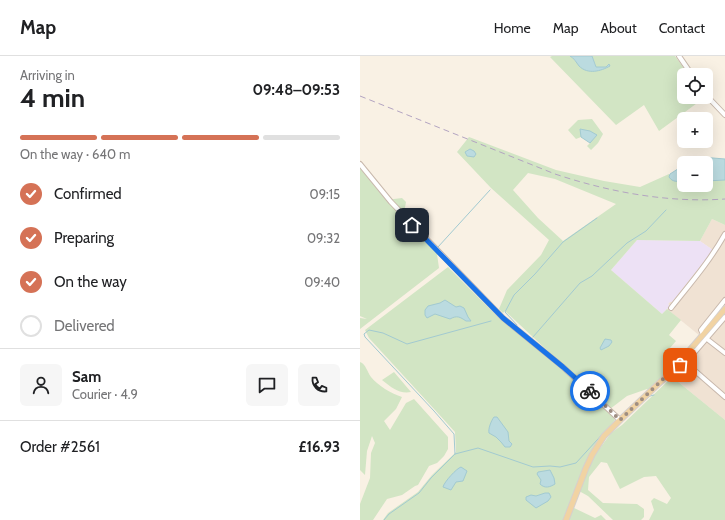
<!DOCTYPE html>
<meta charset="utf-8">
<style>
body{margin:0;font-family:Cabin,sans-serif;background:#f6f6f6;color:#202124;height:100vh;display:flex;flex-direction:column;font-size:15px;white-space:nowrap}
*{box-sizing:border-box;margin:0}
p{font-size:13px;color:#757577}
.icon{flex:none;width:22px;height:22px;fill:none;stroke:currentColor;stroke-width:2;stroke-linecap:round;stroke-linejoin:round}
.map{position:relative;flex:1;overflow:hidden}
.panel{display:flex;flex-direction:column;background:#fff;width:360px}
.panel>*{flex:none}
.fabs{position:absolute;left:317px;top:12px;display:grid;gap:8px}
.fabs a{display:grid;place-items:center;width:36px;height:36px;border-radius:6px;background:#fff;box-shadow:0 4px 16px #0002;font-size:20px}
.pin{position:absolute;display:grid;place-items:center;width:34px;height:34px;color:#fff;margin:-17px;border-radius:8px;box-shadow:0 2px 6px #0006}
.courier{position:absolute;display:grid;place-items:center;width:40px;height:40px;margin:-20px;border:3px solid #1a73e8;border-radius:50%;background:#fff;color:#222;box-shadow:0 1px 5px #0007}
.overview em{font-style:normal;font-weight:700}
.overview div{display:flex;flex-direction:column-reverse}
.overview{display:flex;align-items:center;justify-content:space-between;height:68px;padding:0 20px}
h1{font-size:26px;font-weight:700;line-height:30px}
.bar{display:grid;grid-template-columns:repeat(4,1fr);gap:6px 4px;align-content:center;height:48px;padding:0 20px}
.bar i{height:5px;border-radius:3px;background:#e0e0e0}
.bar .selected{background:#d57256}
.bar p{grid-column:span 4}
.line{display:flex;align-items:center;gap:10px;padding:0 20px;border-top:1px solid #e0e0e0}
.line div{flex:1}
.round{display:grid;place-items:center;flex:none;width:42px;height:42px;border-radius:6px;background:#f6f6f6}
ol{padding:0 20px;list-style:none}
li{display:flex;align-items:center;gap:12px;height:44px}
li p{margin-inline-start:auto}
li .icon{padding:4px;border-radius:50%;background:#d57256;color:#fff;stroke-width:4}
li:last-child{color:#757577}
li i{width:22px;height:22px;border:2px solid #e0e0e0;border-radius:50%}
header{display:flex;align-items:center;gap:24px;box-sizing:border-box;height:56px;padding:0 20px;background:#fff;border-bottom:1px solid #e0e0e0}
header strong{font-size:19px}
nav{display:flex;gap:22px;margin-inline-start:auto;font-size:14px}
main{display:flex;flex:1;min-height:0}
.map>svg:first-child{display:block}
.residential{fill:#f0e2d3}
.education{fill:#ede1f5}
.green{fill:#d2e5c4;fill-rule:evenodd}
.water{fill:#bbdbe0;stroke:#a2cad1}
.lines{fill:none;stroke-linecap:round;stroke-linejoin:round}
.stream{stroke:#a2cad1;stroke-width:1}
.minor-casing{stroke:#c8b8ac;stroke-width:6}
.major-casing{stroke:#d6d0cd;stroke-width:7}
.minor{stroke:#fff;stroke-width:4}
.major{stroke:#f1d3a3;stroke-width:5}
.rail{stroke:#b3a4c1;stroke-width:1;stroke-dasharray:6 4;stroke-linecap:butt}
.done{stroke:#9f8e82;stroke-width:4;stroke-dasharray:0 7.2}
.route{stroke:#1a73e8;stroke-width:5}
</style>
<header>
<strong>Map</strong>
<nav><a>Home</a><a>Map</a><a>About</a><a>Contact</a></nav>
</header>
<main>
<section class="panel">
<div class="overview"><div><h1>4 min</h1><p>Arriving in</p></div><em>09:48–09:53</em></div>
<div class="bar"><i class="selected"></i><i class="selected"></i><i class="selected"></i><i></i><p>On the way · 640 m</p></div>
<ol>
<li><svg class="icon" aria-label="check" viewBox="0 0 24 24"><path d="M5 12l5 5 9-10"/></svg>Confirmed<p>09:15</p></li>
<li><svg class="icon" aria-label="check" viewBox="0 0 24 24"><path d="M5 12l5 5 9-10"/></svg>Preparing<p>09:32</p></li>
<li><svg class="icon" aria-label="check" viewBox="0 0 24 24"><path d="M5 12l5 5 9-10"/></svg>On the way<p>09:40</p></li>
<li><i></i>Delivered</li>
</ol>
<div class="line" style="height:72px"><a class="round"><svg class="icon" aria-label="person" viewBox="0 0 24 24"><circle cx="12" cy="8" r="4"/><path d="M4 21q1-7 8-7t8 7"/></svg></a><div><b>Sam</b><p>Courier · 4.9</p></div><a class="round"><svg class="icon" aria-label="chat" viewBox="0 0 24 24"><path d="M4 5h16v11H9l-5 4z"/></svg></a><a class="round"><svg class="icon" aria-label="phone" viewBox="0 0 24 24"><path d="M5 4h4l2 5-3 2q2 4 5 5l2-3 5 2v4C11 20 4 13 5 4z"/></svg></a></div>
<div class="line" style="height:52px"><div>Order #2561</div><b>£16.93</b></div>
</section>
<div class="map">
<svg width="365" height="464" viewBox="0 0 365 464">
<rect width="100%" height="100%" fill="#f9f1e4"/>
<path class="residential" d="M 352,163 L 365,169 L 365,364 L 312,321 L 345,284 L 307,253 L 310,250 L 308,248 L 353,194 L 340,185 Z"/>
<path class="education" d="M 277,184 L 340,185 L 353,194 L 312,246 L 310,246 L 308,248 L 310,250 L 302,258 L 251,214 Z"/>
<g class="green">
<path d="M 192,0 L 211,0 L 220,10 L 237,15 L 249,10 L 248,9 L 246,11 L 236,11 L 232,0 L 315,0 L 329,19 L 324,19 L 324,41 L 344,42 L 299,75 L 284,49 L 256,69 L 190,1 Z"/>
<path d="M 232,63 L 243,78 L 238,87 L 231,94 L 227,90 L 230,87 L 221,73 L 221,81 L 216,83 L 208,74 L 218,64 Z"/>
<path d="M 109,81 L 196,114 L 244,125 L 280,131 L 309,118 L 309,121 L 314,125 L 324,125 L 324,129 L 346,129 L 346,125 L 365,124 L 365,169 L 352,163 L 340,185 L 277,184 L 251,214 L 302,258 L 307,253 L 321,264 L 309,279 L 316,285 L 310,292 L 316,297 L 318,301 L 298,326 L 290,334 L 287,333 L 267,340 L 250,353 L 145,255 L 143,257 L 139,253 L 147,234 L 181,199 L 189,184 L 131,132 L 97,96 ZM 168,117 L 195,123 L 256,148 L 203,185 L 178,162 L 153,134 Z"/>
<path d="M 0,112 L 26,144 L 42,142 L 46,146 L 43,163 L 77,198 L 79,212 L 0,273 L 0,262 L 7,263 L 0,260 Z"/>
<path d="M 88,211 L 141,264 L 149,269 L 201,312 L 249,356 L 250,359 L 252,359 L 255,364 L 243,378 L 230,397 L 203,464 L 23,464 L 28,457 L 58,436 L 72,419 L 96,396 L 95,376 L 75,354 L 9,282 L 5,274 Z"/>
<path d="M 0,306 C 6,308 7,316 11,321 C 17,329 32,338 42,341 L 36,353 L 24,365 L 30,374 L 46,347 L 54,343 L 88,381 L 88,393 L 84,400 L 77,407 L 69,410 L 58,429 L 55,430 L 42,439 L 27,443 L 13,464 L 0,464 L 0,448 L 10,422 L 11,397 L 15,387 L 12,380 L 7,395 L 5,419 L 0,414 Z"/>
<path d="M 34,316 L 51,336 C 39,338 32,332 22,324 Z"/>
<path d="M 312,321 L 365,364 L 365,464 L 289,464 L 294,454 L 291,445 L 294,442 L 307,448 L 311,442 L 296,420 L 284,421 L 260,433 L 247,407 L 241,406 L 229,421 L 228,434 L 243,447 L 277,448 L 284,453 L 284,461 L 281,464 L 253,464 L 228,440 L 219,435 L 230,406 L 251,377 L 262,369 Z"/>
<path d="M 212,451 L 235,462 L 241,459 L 246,464 L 208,464 Z"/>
</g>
<g class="water">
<path d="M 210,0 L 232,0 L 236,11 L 246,11 L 249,8 L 250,10 C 241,15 228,19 219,10 C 216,6 214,2 210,0 Z"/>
<path d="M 220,73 L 230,75 L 237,79 L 230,87 L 221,81 Z"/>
<path d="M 110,93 L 114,95 L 116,98 L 114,101 L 107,100 L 105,96 Z"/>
<path d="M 341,101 L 365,103 L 365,124 L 346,125 L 346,107 L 328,107 Z"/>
<path d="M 324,109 L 324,125 C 318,125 313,127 309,121 L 310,118 Z"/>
<path d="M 85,244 L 96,251 L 100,250 L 104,252 L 108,261 L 111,265 L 106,265 C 100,261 97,259 90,263 L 75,258 L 67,262 L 65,259 L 65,254 L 68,250 L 80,247 Z"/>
<path d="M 245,283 L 251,284 L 252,286 L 249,290 L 241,294 L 240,292 Z"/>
<path d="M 134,361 L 137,361 L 148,376 L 149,385 L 152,388 L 150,391 L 145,391 L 141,386 L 136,381 L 129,377 C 128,373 131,365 134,361 Z"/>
<path d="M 101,411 L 107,415 L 103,425 L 96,426 L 91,434 L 83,431 C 84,426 97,412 101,411 Z"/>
<path d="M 190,414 L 194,422 L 195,428 C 190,431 185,433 180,428 L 181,424 L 177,418 L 178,416 Z"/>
<path d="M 185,437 L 189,437 L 191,441 L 188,445 L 176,452 L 166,444 L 166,441 L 171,439 L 176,440 Z"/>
</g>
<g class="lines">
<g class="stream">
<path d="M 78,191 L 130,134"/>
<path d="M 157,269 L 145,256 L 154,239 L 175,218 L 203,186 L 237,162"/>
<path d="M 173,281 L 220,227 L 232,220 L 267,187 L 286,175 L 306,154"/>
<path d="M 277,351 L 290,340 L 294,339"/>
<path d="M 95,398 L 94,378 L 74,355 L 5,281 L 4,278 L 9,274 L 23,277 L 47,288 L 131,265"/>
<path d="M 24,464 L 29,458 L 59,437 L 71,422 L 95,398 L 118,392 L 173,411 L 190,410 L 200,411 L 216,407 L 248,372"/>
</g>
<defs>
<g id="minor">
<path d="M 319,0 L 332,19"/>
<path d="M 346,39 L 365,59"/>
<path d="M 0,108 L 31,146 L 143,262 L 203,311 L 260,364"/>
<path d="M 311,252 C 330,228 350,205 365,178"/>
<path d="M 343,278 L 341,274 L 365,244"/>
<path d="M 347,283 L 365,297"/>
<path d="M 326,307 L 365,341"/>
<path d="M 315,319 L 365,261"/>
</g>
<path id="major" d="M 206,464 L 226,412 L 232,399 L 244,380 L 260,364 L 312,315 L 365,253"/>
</defs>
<use href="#minor" class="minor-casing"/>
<use href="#major" class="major-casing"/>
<use href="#minor" class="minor"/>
<use href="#major" class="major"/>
<path class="rail" d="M 0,40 L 195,118 C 249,136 308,147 365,143"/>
</g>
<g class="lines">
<path class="done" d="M 230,335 L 260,364 L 319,308 L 320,309"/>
<path class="route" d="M 52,169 L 143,262 L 203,311 L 230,335"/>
</g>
</svg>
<div class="fabs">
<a><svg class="icon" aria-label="locate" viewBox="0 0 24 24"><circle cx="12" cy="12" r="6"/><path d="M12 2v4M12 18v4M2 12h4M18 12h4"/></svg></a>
<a>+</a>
<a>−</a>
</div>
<div class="pin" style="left:320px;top:309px;background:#ea580c"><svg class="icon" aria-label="bag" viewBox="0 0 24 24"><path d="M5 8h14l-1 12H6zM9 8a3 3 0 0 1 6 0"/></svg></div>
<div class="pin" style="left:52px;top:169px;background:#1f2937"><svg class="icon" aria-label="home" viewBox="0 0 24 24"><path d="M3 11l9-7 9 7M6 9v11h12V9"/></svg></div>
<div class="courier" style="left:230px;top:335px"><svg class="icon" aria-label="bike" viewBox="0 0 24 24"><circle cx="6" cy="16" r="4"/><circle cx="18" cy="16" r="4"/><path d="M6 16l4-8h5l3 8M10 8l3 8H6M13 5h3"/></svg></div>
</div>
</main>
